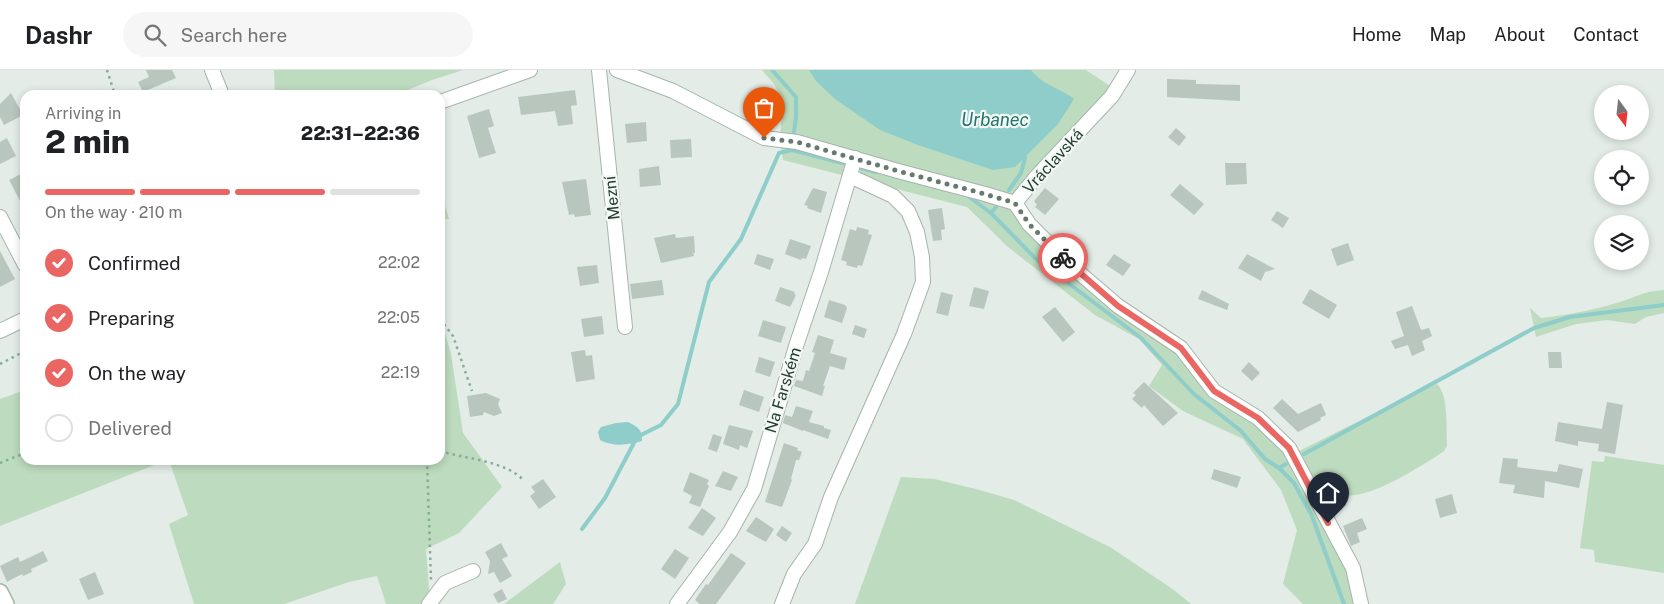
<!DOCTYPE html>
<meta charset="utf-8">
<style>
body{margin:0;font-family:"Public Sans",sans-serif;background:#f6f6f6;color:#202124;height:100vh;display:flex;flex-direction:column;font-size:19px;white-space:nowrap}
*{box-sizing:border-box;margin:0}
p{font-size:16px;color:#757577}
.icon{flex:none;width:28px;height:28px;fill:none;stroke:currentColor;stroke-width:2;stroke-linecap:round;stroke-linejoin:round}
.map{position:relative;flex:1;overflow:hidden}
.panel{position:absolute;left:20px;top:20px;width:425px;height:375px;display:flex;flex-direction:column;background:#fff;border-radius:15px;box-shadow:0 2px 8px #0003}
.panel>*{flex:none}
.needle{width:32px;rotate:165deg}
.tools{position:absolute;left:1594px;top:15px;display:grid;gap:10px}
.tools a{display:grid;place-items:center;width:55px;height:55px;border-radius:50%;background:#fff;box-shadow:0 2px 8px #0003;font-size:25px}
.pin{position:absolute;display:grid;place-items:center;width:42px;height:42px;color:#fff;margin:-51px -21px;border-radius:50% 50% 50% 0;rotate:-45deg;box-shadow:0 0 5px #0007}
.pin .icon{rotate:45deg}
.courier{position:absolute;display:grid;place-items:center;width:50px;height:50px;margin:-25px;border:4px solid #e96663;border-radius:50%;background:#fff;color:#222;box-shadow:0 1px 6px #0007}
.overview em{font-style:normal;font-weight:800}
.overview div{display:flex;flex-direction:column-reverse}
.overview{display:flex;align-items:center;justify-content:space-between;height:85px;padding:0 25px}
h1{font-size:32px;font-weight:800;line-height:38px}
.bar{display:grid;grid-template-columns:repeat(4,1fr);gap:8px 5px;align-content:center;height:60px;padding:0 25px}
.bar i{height:6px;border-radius:4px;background:#e0e0e0}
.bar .current{background:#e96663}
.bar p{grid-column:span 4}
ol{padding:0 25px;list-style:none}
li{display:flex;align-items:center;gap:15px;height:55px}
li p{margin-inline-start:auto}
li .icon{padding:5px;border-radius:50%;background:#e96663;color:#fff;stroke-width:4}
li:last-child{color:#757577}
li i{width:28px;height:28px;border:2px solid #e0e0e0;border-radius:50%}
header{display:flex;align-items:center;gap:30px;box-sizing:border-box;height:70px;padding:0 25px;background:#fff;border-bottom:1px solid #e0e0e0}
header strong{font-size:24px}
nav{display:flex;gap:28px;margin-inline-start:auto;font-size:18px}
.search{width:350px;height:45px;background:#f6f6f6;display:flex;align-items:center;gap:12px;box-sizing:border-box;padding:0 18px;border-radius:28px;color:#757577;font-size:19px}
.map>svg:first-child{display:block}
.green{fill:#bddbbe}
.water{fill:#8ecdc9}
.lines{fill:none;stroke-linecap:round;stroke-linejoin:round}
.stream{stroke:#8ecdc9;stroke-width:4}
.building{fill:#b8c6be}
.minor-casing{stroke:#a6b4ac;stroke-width:16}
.secondary-casing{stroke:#a2b7ab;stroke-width:18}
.path{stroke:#85ad98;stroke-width:2.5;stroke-dasharray:2.5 4;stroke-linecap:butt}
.minor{stroke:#fff;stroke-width:14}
.secondary{stroke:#fff;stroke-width:15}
.done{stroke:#677a70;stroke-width:5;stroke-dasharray:0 9}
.route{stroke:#e96663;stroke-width:6}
.labels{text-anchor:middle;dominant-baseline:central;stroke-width:4.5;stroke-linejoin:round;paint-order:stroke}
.street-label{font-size:16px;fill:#243c30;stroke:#f3f8f4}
.water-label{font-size:18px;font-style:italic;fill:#21746f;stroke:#f3f8f4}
</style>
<header>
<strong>Dashr</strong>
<div class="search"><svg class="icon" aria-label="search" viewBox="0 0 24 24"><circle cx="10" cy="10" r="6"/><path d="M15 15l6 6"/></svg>Search here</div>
<nav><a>Home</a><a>Map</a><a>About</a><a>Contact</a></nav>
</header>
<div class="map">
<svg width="1664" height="534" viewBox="0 0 1664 534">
<rect width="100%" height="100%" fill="#e3ece6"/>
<g class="green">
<path d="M 274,0 L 463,0 L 432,10 L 396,25 L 275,25 Z"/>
<path d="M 762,0 L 1086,0 L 1116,20 L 1015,133 L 847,86 L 842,105 L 783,90 L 780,69 L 783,30 L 774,14 Z"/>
<path d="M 859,91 L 1014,136 L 1028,157 L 1180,279 L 1213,323 L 1287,379 L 1351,499 L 1359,534 L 1303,534 L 1283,514 L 1297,460 L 1281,420 L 1243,369 L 1183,341 L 1149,316 L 1162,295 L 1139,269 L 1095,245 L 1008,177 L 967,137 L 873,113 C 863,107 858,104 859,91 Z"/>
<path d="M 440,119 L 449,149 L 440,149 Z"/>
<path d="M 1664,220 L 1664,243 L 1646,247 L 1635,254 L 1607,250 L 1576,254 L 1536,267 L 1530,238 L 1541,248 C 1569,245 1599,239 1626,230 C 1642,224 1647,221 1664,220 Z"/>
<path d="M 440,256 L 444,260 L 451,284 L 463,363 L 502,417 L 459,463 L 426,479 L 430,534 L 386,534 L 377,506 L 349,512 L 284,534 L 194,534 L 169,454 L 188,445 L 169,390 L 440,390 Z"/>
<path d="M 1437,314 C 1449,325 1446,360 1447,376 L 1444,381 C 1423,395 1370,430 1344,425 C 1321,420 1308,402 1297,382 L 1395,333 Z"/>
<path d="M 25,320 L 25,390 L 167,390 L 0,456 L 0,329 Z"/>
<path d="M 1605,386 L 1664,395 L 1664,503 L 1595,492 L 1594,480 L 1580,478 L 1592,391 L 1604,392 Z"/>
<path d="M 901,407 L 934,409 L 976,419 L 1014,430 L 1110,477 L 1174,520 L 1191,534 L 855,534 Z"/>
<path d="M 560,492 L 566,514 L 553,534 L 504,534 Z"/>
</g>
<g class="water">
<path d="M 809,0 L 1031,0 C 1043,16 1059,17 1074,29 L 1058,54 L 1015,97 L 993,100 L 918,75 L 880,60 L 835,29 L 816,11 Z"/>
<path d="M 628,352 C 638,357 642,359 642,371 C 628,375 613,377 600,370 L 598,362 L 601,357 L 616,353 Z"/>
</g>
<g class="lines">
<g class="stream">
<path d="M 772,0 L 796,27 L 796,48 L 793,68"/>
<path d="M 792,75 L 792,80 L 850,95"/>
<path d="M 857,97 L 876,102"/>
<path d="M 1009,120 L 1021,103 L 1025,88 L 1022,86"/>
<path d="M 968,126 L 991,143 L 1035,188 L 1141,268 L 1194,324 L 1241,361 L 1265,389 L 1279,398 L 1294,413 L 1312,446 L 1344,534"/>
<path d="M 991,143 L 996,137"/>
<path d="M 1304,384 L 1534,258 L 1570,247 L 1664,235"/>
<path d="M 1279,398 L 1286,394"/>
<path d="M 582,459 L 605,428 L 637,367 L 661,355 L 678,334 L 709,212 L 741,169 L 779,83 L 792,80"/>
</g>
</g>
<g class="building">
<path d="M 146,0 L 172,0 L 176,8 L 143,22 L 138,12 L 149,7 Z"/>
<path d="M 1167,9 L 1196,10 L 1196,14 L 1240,15 L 1240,31 L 1167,27 Z"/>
<path d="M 575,20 L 577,35 L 571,36 L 573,54 L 558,56 L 555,41 L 521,45 L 518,27 Z"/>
<path d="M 11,23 L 23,45 L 4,55 L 0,47 L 0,34 Z"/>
<path d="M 489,39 L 494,56 L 488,58 L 496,83 L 479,88 L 467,46 Z"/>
<path d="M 646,52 L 647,71 L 627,73 L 625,54 Z"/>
<path d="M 1176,58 L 1186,67 L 1179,76 L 1168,67 Z"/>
<path d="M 7,68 L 16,86 L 0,94 L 0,72 Z"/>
<path d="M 691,69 L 692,87 L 671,88 L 670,70 Z"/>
<path d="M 1225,93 L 1246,93 L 1247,114 L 1226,115 Z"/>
<path d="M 659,96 L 661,115 L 640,117 L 639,99 Z"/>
<path d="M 25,102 L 25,140 L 9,110 Z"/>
<path d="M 586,109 L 591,145 L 575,147 L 574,144 L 569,145 L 562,112 Z"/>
<path d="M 1180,114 L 1204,134 L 1194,145 L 1170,125 Z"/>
<path d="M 813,118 L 827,122 L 821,143 L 807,138 L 808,136 L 804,135 Z"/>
<path d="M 1045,118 L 1059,129 L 1045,145 L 1035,137 L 1037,135 L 1034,131 Z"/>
<path d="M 942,138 L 945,159 L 941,160 L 942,170 L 933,171 L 928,140 Z"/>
<path d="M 1277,141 L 1289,148 L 1283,158 L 1271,150 Z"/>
<path d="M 857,157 L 869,160 L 868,164 L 872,165 L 862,196 L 858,195 L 857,198 L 846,195 L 847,192 L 841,190 L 850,159 L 856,161 Z"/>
<path d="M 675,164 L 676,168 L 694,166 L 695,183 L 693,183 L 694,186 L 661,193 L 654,168 Z"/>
<path d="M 790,169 L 811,176 L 806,189 L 802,188 L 801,190 L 785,184 Z"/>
<path d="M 1348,173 L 1354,190 L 1337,196 L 1331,179 Z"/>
<path d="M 0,181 L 15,209 L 0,217 Z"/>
<path d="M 757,184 L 774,189 L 770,200 L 754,194 Z"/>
<path d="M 1114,184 L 1131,195 L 1123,206 L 1106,195 Z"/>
<path d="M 1247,184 L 1275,199 L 1265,202 L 1261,211 L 1238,198 Z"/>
<path d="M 597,195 L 599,213 L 580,216 L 577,197 Z"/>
<path d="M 662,210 L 664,225 L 632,229 L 630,214 Z"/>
<path d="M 780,217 L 795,222 L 794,224 L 796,225 L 790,237 L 775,231 Z"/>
<path d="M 974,217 L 989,221 L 984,239 L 969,236 Z"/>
<path d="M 1310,219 L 1337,235 L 1329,249 L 1302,233 Z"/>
<path d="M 1202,220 L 1229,234 L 1227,240 L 1198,229 Z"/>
<path d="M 941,222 L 953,225 L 948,246 L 936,243 Z"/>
<path d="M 829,230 L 845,235 L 847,238 L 842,253 L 824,247 Z"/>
<path d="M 1412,236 L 1421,260 L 1429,258 L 1432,266 L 1422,271 L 1425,280 L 1412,286 L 1408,275 L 1395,279 L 1391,271 L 1404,266 L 1396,242 Z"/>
<path d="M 1055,237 L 1075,262 L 1063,272 L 1042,247 Z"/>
<path d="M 602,246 L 604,264 L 584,267 L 581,249 Z"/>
<path d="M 763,250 L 786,257 L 781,273 L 758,266 Z"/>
<path d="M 855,255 L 867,259 L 864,268 L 852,264 Z"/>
<path d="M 818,265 L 834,270 L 830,283 L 847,288 L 844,300 L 830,296 L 823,316 L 825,316 L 822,326 L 794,316 L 796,310 L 803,311 L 806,300 L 809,301 L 815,283 L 812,282 Z"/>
<path d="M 585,280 L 586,286 L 592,285 L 595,309 L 576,312 L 571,282 Z"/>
<path d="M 1548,282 L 1561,282 L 1562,298 L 1549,298 Z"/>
<path d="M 759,287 L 775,292 L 770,307 L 755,302 Z"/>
<path d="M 1249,292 L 1260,303 L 1252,311 L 1241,301 Z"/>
<path d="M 1144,312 L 1178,343 L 1163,356 L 1144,335 L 1142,338 L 1132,329 L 1136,325 L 1133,323 Z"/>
<path d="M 744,320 L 764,327 L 759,342 L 739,335 Z"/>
<path d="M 486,323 L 500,329 L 498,334 L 502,343 L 494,346 L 484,342 L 483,345 L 470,347 L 467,326 Z"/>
<path d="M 1282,329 L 1298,344 L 1321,333 L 1326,345 L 1320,348 L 1321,350 L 1298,362 L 1273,338 Z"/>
<path d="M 1607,332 L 1623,335 L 1615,384 L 1598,381 L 1599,374 L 1578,371 L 1578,376 L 1555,371 L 1558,352 L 1602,359 Z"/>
<path d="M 796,336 L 813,341 L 809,352 L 824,356 L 824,358 L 831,360 L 828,369 L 803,360 L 803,361 L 783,353 L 785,345 L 792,347 Z"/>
<path d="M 729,355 L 753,361 L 747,378 L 740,375 L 739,380 L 723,374 Z"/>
<path d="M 713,364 L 722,367 L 717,382 L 708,379 Z"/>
<path d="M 784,373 L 798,378 L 797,380 L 802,382 L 799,390 L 796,390 L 791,409 L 792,410 L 782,437 L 765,432 Z"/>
<path d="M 1503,388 L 1518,389 L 1517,397 L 1557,402 L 1559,394 L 1583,399 L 1579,418 L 1545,411 L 1544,428 L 1513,423 L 1515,415 L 1499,413 Z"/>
<path d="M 1214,399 L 1241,407 L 1237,418 L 1211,409 Z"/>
<path d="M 723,401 L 738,407 L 731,421 L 715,416 Z"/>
<path d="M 690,402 L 709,410 L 707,414 L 709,416 L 700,437 L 689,433 L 692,426 L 683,421 Z"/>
<path d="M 543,409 L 556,427 L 539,439 L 530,426 L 535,422 L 531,417 Z"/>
<path d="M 1452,424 L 1457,443 L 1440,448 L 1435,429 Z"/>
<path d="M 702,438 L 716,448 L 703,466 L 688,458 Z"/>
<path d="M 756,447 L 774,459 L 766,472 L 746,461 Z"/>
<path d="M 1362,448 L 1367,459 L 1357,463 L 1360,472 L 1351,476 L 1343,456 Z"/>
<path d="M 782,456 L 792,463 L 786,472 L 776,465 Z"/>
<path d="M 501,473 L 508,486 L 502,489 L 512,506 L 500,513 L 494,502 L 488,504 L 490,491 L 485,482 Z"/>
<path d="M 675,479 L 689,488 L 675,509 L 661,499 Z"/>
<path d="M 43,481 L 48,491 L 31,499 L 32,502 L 23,506 L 22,504 L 7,512 L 0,496 L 18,487 L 20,492 Z"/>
<path d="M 731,483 L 746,493 L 716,534 L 700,534 L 695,530 L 706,514 L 708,515 Z"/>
<path d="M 95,502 L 104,524 L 88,530 L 79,509 Z"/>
<path d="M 502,519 L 507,529 L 498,533 L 493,524 Z"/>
</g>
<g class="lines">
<defs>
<g id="minor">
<path d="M 212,0 L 222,25"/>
<path d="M 599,0 L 625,257"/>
<path d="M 617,0 L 673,21 L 764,68 L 797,72 L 898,101 L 985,124 L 1015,133"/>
<path d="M 440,32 L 530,0"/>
<path d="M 1015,133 L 1029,154 L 1068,193 L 1118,236 L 1181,278 L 1214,321 L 1258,348 L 1289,378 L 1353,498 L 1361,534"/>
<path d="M 1015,133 L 1037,106 L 1112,26 L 1128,0"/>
<path d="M 0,147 L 25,195"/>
<path d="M 0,261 L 25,249"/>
<path d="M 429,534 L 445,513 L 473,501"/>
<path d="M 677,534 L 730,462 L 754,419 L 797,273 L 821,202 L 855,88"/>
<path d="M 782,534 L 794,504 L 815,474 L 831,427 L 904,264 L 923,212 L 922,187 L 917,162 L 908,141 L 893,126 L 850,106"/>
</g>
<path id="secondary" d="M 0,522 L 6,534"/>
</defs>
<use href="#minor" class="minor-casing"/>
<use href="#secondary" class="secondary-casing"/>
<g class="path">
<path d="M 107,0 L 115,25"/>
<path d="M 440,249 L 453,266 L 472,321"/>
<path d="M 0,294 L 25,281"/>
<path d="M 440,381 C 466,389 507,391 524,411"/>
<path d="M 427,390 L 431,510"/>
<path d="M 0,393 L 25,383"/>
</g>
<use href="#minor" class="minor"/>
<use href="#secondary" class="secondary"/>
</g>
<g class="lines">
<path class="done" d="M 764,68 L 797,72 L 898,101 L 985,124 L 1015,133 L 1029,154 L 1063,188"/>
<path class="route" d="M 1063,188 L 1118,236 L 1181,278 L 1214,321 L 1258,348 L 1289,378 L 1328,453"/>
</g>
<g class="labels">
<g class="street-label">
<text transform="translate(1053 91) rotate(-48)">Vráclavská</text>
<text transform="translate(612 128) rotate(-96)">Mezní</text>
<text transform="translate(783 320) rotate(-73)">Na Farském</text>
</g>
<g class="water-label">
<text x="995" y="49">Urbanec</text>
</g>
</g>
</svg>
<div class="tools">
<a><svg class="needle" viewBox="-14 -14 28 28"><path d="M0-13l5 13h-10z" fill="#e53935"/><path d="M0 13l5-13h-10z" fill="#757577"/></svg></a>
<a><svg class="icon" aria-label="locate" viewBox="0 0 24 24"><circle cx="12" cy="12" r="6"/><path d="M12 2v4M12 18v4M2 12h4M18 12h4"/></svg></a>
<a><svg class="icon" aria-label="layers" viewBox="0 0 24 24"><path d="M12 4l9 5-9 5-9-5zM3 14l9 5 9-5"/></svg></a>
</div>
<div class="pin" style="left:764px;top:68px;background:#ea580c"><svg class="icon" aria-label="bag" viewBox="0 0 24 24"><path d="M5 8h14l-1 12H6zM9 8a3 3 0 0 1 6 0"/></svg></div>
<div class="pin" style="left:1328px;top:453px;background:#1f2937"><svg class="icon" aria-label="home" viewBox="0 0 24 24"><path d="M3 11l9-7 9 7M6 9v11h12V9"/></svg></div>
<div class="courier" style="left:1063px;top:188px"><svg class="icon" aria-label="bike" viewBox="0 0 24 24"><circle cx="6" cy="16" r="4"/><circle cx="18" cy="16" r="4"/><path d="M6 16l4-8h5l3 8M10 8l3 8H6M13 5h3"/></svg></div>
<section class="panel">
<div class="overview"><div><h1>2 min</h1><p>Arriving in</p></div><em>22:31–22:36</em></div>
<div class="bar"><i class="current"></i><i class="current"></i><i class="current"></i><i></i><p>On the way · 210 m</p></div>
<ol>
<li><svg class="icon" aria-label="check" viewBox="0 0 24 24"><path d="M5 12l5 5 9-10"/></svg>Confirmed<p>22:02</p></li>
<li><svg class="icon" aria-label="check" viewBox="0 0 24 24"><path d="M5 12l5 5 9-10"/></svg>Preparing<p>22:05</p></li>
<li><svg class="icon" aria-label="check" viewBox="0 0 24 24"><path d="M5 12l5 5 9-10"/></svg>On the way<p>22:19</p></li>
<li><i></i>Delivered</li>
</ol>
</section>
</div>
